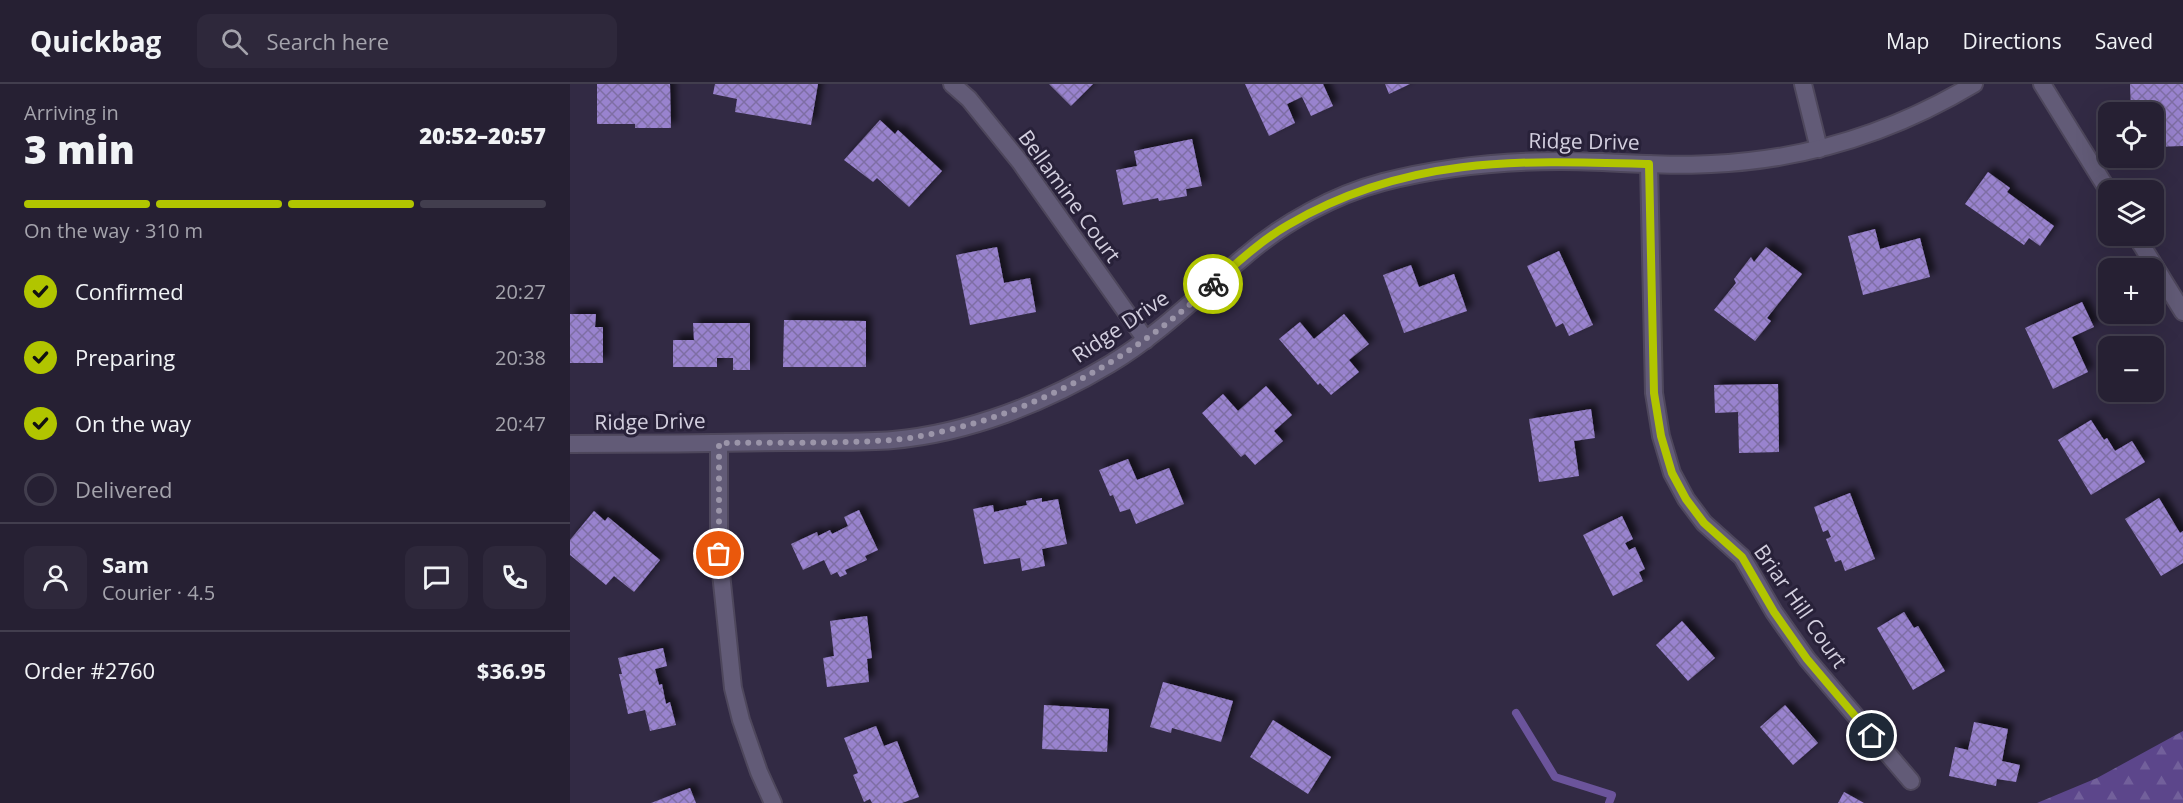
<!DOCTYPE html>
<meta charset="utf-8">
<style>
body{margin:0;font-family:"Open Sans",sans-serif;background:#2e283b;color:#f1f3f6;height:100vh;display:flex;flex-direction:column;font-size:22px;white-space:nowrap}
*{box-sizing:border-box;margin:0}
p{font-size:20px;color:#a4a3ac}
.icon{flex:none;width:33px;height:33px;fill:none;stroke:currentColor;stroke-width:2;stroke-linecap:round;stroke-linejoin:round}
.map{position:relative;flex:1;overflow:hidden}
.details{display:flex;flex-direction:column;background:#262033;width:570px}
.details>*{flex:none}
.fabs{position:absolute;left:1528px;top:18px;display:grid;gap:12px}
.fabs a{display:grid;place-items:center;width:66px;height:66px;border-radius:12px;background:#262033;box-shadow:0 6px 24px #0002,0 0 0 2px #423e4e;font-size:30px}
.pin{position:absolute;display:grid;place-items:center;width:51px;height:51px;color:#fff;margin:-26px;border:3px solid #fff;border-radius:50%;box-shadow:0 2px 6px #0007}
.courier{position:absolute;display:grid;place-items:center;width:60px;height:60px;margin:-30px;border:4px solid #b1c500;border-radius:50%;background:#fff;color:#222;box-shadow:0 2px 8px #0007}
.headline em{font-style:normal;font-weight:800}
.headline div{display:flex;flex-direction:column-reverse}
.headline{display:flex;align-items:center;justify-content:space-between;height:102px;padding:0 24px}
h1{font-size:39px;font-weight:800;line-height:45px}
.bar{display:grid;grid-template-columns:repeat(4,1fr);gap:9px 6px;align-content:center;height:72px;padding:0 24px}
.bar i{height:8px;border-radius:4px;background:#423e4e}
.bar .current{background:#b1c500}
.bar p{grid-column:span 4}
.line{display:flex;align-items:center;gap:15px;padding:0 24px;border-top:2px solid #423e4e}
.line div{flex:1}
.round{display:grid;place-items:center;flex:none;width:63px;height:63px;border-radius:12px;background:#2e283b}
ol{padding:0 24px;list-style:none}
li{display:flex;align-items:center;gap:18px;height:66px}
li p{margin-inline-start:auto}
li .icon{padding:6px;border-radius:50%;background:#b1c500;color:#111;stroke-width:4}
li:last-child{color:#a4a3ac}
li i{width:33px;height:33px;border:3px solid #423e4e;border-radius:50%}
header{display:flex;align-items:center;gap:36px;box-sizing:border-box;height:84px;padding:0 30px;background:#262033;border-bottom:2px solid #423e4e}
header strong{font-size:28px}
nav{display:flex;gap:33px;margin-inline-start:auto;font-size:21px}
.search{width:420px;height:54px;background:#2e283b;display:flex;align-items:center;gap:15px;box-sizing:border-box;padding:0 21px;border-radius:12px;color:#a4a3ac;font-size:22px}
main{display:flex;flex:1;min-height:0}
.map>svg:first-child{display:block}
.forest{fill:url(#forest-firs)}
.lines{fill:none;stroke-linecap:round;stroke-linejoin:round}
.stream{stroke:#6b549b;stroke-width:8}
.building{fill:url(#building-cross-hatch);filter:url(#shadow)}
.minor-casing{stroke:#4e475c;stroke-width:20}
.minor{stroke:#625b77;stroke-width:16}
.done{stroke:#9b95a9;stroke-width:6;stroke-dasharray:0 10.8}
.route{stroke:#b1c500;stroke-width:8}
.labels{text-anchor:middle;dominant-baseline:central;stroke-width:6;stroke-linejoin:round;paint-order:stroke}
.street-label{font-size:21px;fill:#d3cfdf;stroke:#282139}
</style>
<header>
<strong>Quickbag</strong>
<div class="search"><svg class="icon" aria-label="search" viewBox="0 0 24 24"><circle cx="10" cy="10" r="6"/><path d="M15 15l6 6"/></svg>Search here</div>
<nav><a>Map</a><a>Directions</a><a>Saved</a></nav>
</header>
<main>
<section class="details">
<div class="headline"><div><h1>3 min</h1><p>Arriving in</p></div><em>20:52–20:57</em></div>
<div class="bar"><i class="current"></i><i class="current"></i><i class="current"></i><i></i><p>On the way · 310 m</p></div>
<ol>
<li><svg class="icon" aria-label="check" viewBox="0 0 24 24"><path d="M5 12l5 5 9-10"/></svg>Confirmed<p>20:27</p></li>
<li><svg class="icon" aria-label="check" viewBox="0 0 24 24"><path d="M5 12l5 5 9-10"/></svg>Preparing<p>20:38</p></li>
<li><svg class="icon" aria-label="check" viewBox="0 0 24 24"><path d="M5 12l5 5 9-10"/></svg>On the way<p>20:47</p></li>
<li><i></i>Delivered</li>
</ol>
<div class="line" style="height:108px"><a class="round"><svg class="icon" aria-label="person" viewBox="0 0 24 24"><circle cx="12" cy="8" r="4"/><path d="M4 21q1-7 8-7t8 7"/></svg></a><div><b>Sam</b><p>Courier · 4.5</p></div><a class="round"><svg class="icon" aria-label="chat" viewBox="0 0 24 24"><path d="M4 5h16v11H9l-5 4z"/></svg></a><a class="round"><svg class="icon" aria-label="phone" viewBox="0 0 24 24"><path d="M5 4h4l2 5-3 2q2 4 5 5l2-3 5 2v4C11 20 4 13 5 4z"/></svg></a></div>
<div class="line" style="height:78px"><div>Order #2760</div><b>$36.95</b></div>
</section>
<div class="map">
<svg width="1613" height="719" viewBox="0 0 1613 719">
<defs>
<pattern id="forest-firs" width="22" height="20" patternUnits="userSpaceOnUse" patternTransform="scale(1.5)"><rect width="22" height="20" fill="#5c468b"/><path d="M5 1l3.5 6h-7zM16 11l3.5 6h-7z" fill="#72609b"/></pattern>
<pattern id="building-cross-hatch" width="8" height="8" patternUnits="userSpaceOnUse" patternTransform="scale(1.5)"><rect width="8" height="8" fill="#9983ce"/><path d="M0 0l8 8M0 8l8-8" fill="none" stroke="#7e6ea4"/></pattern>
<filter id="shadow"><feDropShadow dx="5.5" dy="-5.5" stdDeviation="3" flood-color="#0009"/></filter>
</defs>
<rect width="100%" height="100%" fill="#322a44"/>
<path class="forest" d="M 1613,647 L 1613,719 L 1467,719 L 1527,694 Z"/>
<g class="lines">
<path class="stream" d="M 946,629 L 985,693 L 1042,711 L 1039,719"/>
</g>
<g class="building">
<path d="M 27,0 L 100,0 L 101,44 L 65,44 L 65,40 L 27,40 Z"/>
<path d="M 145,0 L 248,0 L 241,41 L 165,28 L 167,15 L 143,10 Z"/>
<path d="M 479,0 L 523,0 L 501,22 Z"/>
<path d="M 675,0 L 753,0 L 763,22 L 741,32 L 732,13 L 717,20 L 725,39 L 699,52 Z"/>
<path d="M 815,0 L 840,0 L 819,10 Z"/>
<path d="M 1560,0 L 1613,0 L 1613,62 L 1585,63 L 1584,28 L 1561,28 Z"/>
<path d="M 310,36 L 325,50 L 328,46 L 372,87 L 339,123 L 307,94 L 303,98 L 274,76 Z"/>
<path d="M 622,55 L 632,102 L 616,105 L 617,112 L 589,117 L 588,114 L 553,121 L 546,86 L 567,82 L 564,67 Z"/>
<path d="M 1418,88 L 1440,104 L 1437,108 L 1484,142 L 1470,162 L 1459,154 L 1454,161 L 1395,120 Z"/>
<path d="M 1305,145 L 1310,165 L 1350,154 L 1360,193 L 1293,211 L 1278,152 Z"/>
<path d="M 427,163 L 434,199 L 460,194 L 466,228 L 400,241 L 386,171 Z"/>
<path d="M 1196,163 L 1232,190 L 1197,234 L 1201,237 L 1185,257 L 1144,226 L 1166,199 L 1164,195 L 1181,173 L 1184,178 Z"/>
<path d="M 989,167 L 1023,241 L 999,252 L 993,239 L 986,243 L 957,182 Z"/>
<path d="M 841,181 L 849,203 L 884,190 L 897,227 L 834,249 L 813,191 Z"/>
<path d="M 1512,218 L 1524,243 L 1502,253 L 1518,288 L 1483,305 L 1455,244 Z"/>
<path d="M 0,230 L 26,230 L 25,243 L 33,243 L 33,279 L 0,279 Z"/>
<path d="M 774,230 L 799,260 L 779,276 L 789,288 L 761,311 L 750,299 L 748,301 L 709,255 L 730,238 L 744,255 Z"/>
<path d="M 214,236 L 296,237 L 296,283 L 213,283 Z"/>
<path d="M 123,239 L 180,239 L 180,286 L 163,286 L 163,274 L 147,274 L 147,283 L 103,283 L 103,256 L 124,256 Z"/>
<path d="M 1208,300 L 1209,368 L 1169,369 L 1168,328 L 1145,329 L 1144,301 Z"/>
<path d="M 696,302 L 722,331 L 704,347 L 713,357 L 685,381 L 675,370 L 671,373 L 632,329 L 653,310 L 668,327 Z"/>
<path d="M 1021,325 L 1025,354 L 1004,357 L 1009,392 L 969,398 L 959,335 Z"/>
<path d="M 1521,336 L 1534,356 L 1537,354 L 1545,367 L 1562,357 L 1575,378 L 1521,411 L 1488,356 Z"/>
<path d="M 558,375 L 567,396 L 599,384 L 614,420 L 566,440 L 560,425 L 550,428 L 543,411 L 540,412 L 529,386 Z"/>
<path d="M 1280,409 L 1305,475 L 1275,487 L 1271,476 L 1265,478 L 1256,455 L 1261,453 L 1258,446 L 1253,448 L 1244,423 Z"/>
<path d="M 472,414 L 472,418 L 488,415 L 497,460 L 472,465 L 475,482 L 452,487 L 450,474 L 414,480 L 403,425 L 423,421 L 424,428 L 457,421 L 456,417 Z"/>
<path d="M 1589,414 L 1610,449 L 1613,447 L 1613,479 L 1591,492 L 1555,435 Z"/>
<path d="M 289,426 L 308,466 L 295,472 L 297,476 L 275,486 L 277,490 L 270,493 L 267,488 L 261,491 L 254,476 L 233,486 L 221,460 L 247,448 L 248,452 L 260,446 L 262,450 L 278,442 L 274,433 Z"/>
<path d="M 24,427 L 35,437 L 38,433 L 90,476 L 64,508 L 44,492 L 36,501 L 0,471 L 0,456 Z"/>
<path d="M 1052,432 L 1063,455 L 1055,459 L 1059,466 L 1065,463 L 1075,485 L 1069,488 L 1073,497 L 1043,512 L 1013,451 Z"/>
<path d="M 1334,528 L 1344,544 L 1348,542 L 1375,587 L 1343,606 L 1307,544 Z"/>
<path d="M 297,532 L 302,574 L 297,575 L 299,598 L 257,603 L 253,574 L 264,572 L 260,537 Z"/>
<path d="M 1112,537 L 1145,574 L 1118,597 L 1086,561 Z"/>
<path d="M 93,564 L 97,582 L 85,585 L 89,601 L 92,600 L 96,620 L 100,618 L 106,641 L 80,647 L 75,626 L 58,630 L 49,590 L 52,590 L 48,574 Z"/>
<path d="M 593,598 L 663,617 L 651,658 L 602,644 L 601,649 L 580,643 Z"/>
<path d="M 474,621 L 539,625 L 537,668 L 472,665 Z"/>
<path d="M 1215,621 L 1248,659 L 1223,681 L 1190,643 Z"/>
<path d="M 703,636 L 761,673 L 738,710 L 680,673 Z"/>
<path d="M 1404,638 L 1438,645 L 1432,677 L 1450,681 L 1446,698 L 1427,695 L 1426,702 L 1379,692 L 1385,663 L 1398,666 Z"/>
<path d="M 306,642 L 314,662 L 327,657 L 349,713 L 332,719 L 302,719 L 300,715 L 294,718 L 283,691 L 288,689 L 274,654 Z"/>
<path d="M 120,704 L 126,719 L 81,719 Z"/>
<path d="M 1274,708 L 1294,719 L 1268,719 Z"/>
</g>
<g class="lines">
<defs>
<g id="minor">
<path d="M 382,0 L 399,15 L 450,78 L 576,256"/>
<path d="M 1233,0 L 1249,65"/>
<path d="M 1472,0 L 1539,108"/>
<path d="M 1079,80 L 1084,309 L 1091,352 L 1102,389 L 1116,415 L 1134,439 L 1172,473 L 1204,528 L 1237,575 L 1341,697"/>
<path d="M 1566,152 L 1613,228"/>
<path d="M 149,359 L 149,470 L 163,604 L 171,636 L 189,688 L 203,719"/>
<path d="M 0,360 C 73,360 145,359 218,358 C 252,357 288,359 323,356 C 399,349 475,319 540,280 C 590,250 630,209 675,172 C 713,139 764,111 813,98 C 871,83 931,77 991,77 C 1041,77 1091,83 1141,80 C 1235,76 1324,48 1404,0"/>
</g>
</defs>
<use href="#minor" class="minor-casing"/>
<use href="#minor" class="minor"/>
</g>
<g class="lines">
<path class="done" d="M 149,470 L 149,359 C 206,358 265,360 322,356 C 348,354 376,347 402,340 C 493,313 573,265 643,200"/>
<path class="route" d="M 643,200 C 667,179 690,157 718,141 C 836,72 947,76 1079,80 L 1084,309 L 1091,352 L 1102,389 L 1116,415 L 1134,439 L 1172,473 L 1204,528 L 1237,575 L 1302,652"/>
</g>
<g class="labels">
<g class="street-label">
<text transform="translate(1014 57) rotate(1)">Ridge Drive</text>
<text transform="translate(500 112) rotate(54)">Bellamine Court</text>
<text transform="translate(550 242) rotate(-34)">Ridge Drive</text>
<text transform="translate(80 337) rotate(-1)">Ridge Drive</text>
<text transform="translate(1231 522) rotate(55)">Briar Hill Court</text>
</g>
</g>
</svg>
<div class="fabs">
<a><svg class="icon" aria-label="locate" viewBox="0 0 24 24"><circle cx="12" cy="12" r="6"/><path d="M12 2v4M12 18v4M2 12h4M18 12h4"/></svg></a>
<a><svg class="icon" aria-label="layers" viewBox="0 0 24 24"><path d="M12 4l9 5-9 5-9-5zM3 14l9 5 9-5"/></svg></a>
<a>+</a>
<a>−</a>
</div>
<div class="pin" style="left:149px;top:470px;background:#ea580c"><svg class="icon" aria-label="bag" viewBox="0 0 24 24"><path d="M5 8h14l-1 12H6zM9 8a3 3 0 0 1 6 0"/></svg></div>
<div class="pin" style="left:1302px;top:652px;background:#1f2937"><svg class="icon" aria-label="home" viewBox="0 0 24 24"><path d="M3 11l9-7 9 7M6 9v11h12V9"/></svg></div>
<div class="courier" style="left:643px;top:200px"><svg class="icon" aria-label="bike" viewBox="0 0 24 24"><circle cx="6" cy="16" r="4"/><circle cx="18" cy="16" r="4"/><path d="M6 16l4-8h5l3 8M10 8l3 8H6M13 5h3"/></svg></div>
</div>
</main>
